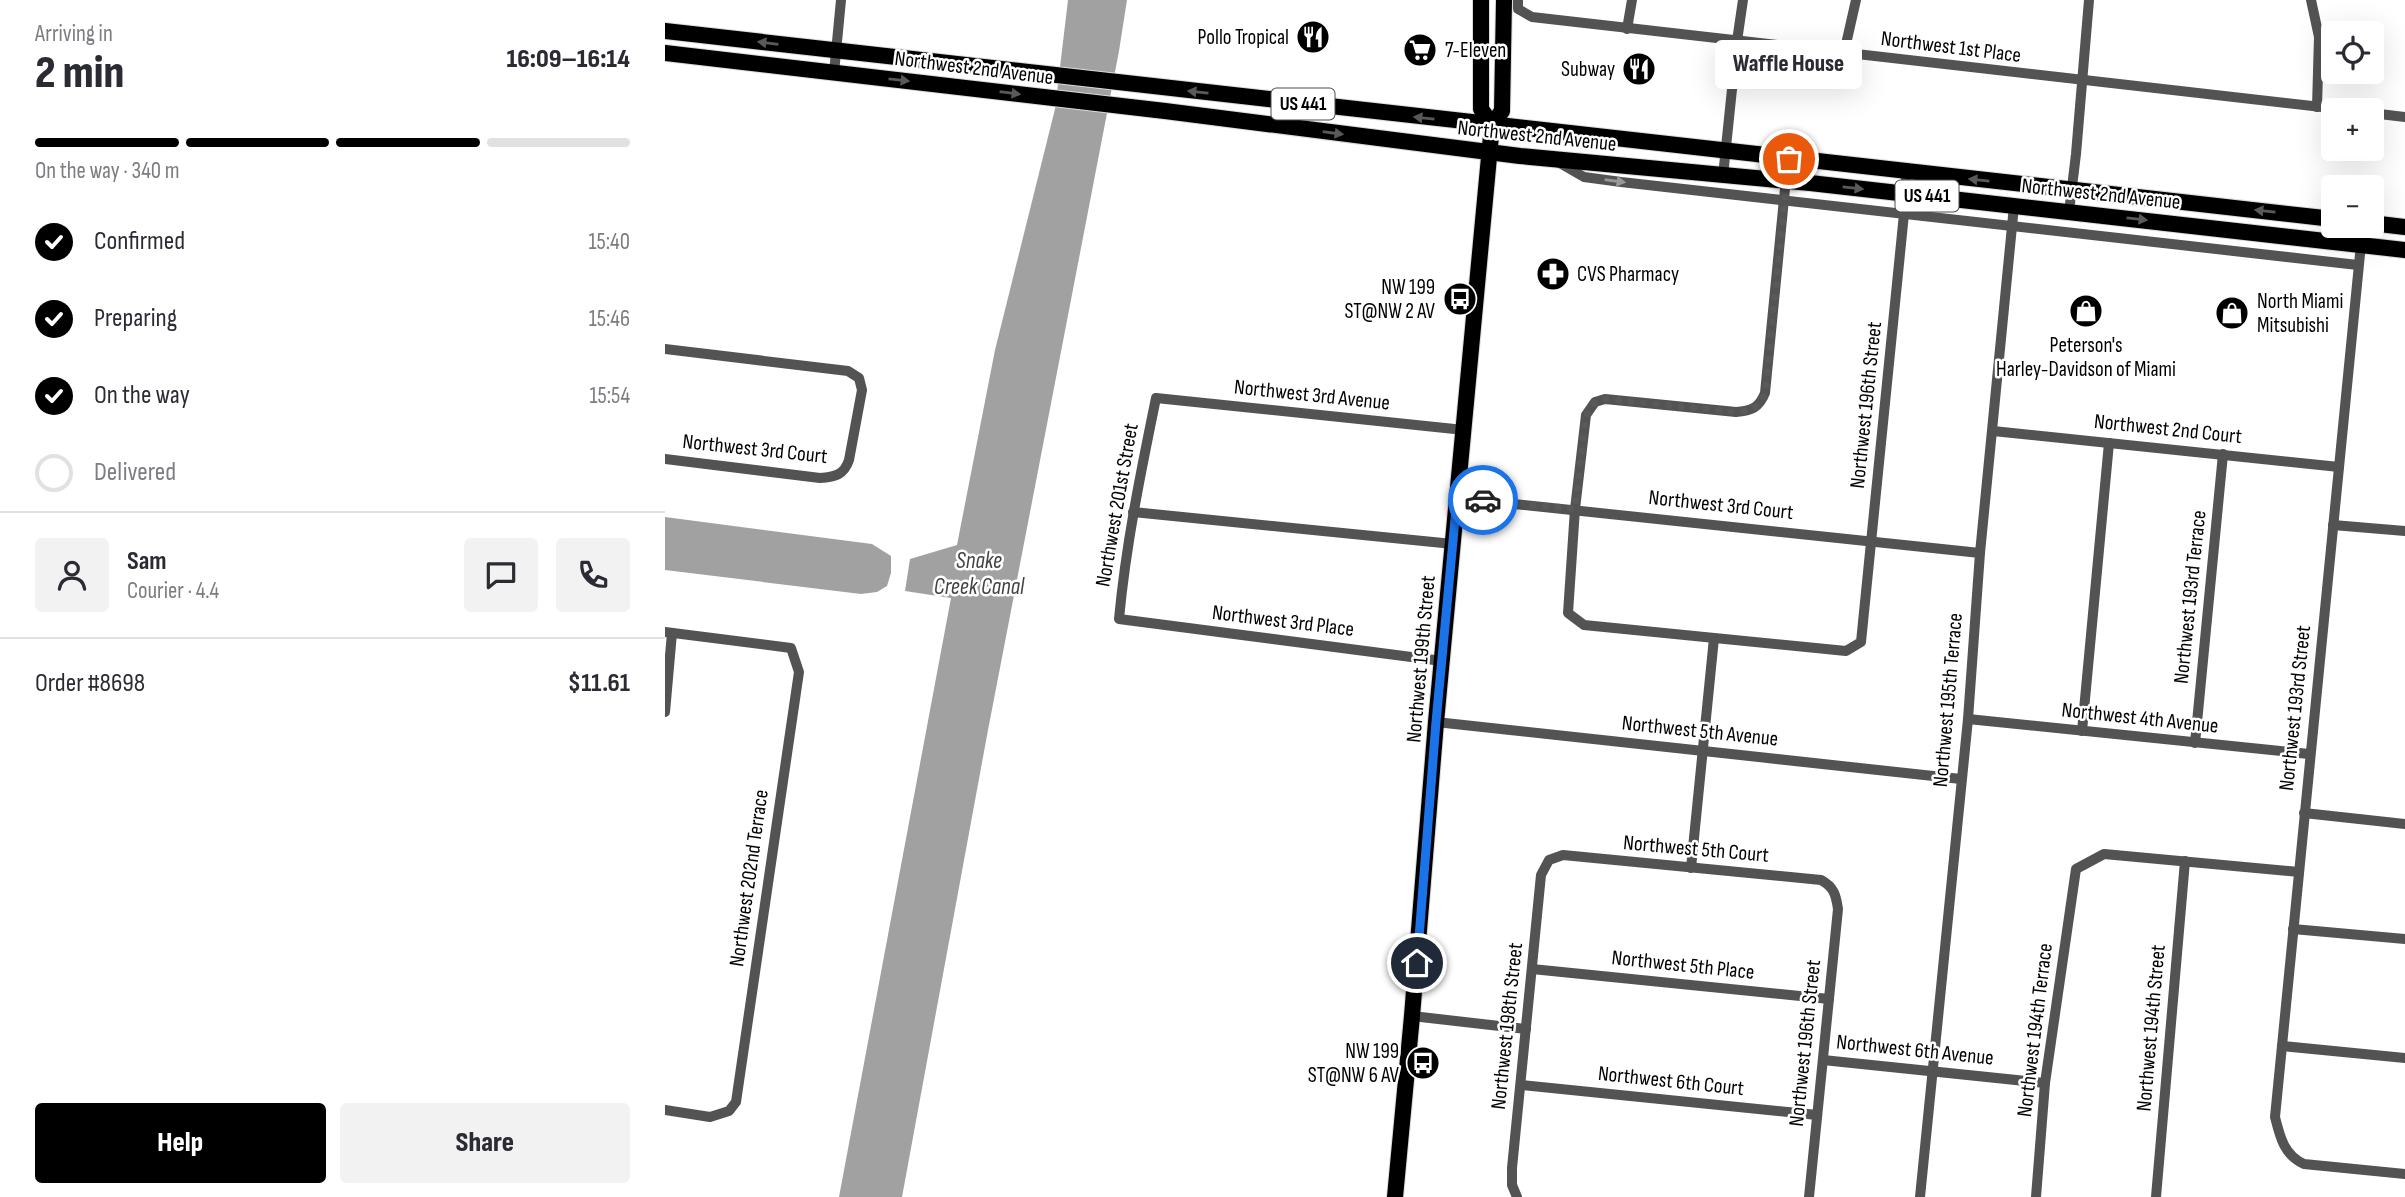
<!DOCTYPE html>
<meta charset="utf-8">
<style>
body{margin:0;font-family:"Sofia Sans Condensed",sans-serif;background:#f2f2f3;color:#2b2b33;height:100vh;display:flex;flex-direction:column;font-size:26px;white-space:nowrap}
*{box-sizing:border-box;margin:0}
p{font-size:23px;color:#7c7c81}
.icon{flex:none;width:38px;height:38px;fill:none;stroke:currentColor;stroke-width:2;stroke-linecap:round;stroke-linejoin:round}
.map{position:relative;flex:1;overflow:hidden}
.drawer{display:flex;flex-direction:column;background:#fff;width:665px}
.drawer>*{flex:none}
.fabs{position:absolute;left:1656px;top:21px;display:grid;gap:14px}
.fabs a{display:grid;place-items:center;width:63px;height:63px;border-radius:7px;background:#fff;box-shadow:0 7px 28px #0002;font-size:35px}
.pin{position:absolute;display:grid;place-items:center;width:60px;height:60px;color:#fff;margin:-30px;border:4px solid #fff;border-radius:50%;box-shadow:0 2px 7px #0007}
.courier{position:absolute;display:grid;place-items:center;width:70px;height:70px;margin:-35px;border:5px solid #1a73e8;border-radius:50%;background:#fff;color:#222;box-shadow:0 2px 9px #0007}
.bubble{position:absolute;height:49px;border-radius:7px;background:#fff;box-shadow:0 7px 28px #0002;font-size:23px;font-weight:800;line-height:49px;text-align:center}
.headline em{font-style:normal;font-weight:800}
.headline div{display:flex;flex-direction:column-reverse}
.headline{display:flex;align-items:center;justify-content:space-between;height:119px;padding:0 35px}
h1{font-size:46px;font-weight:800;line-height:52px}
.bar{display:grid;grid-template-columns:repeat(4,1fr);gap:10px 7px;align-content:center;height:84px;padding:0 35px}
.bar i{height:9px;border-radius:5px;background:#e1e1e2}
.bar .current{background:#000}
.bar p{grid-column:span 4}
.line{display:flex;align-items:center;gap:18px;padding:0 35px;border-top:2px solid #e1e1e2}
.line div{flex:1}
.round{display:grid;place-items:center;flex:none;width:74px;height:74px;border-radius:7px;background:#f2f2f3}
ol{padding:0 35px;list-style:none}
li{display:flex;align-items:center;gap:21px;height:77px}
li p{margin-inline-start:auto}
li .icon{padding:7px;border-radius:50%;background:#000;color:#fff;stroke-width:4}
li:last-child{color:#7c7c81}
li i{width:38px;height:38px;border:4px solid #e1e1e2;border-radius:50%}
.button{display:flex;gap:14px;margin-top:auto;padding:14px 35px}
.button a{flex:1;height:80px;border-radius:7px;background:#000;color:#fff;font-size:28px;font-weight:800;line-height:80px;text-align:center}
.button a+a{background:#f2f2f3;color:#2b2b33}
main{display:flex;flex:1;min-height:0}
.map>svg:first-child{display:block}
.water{fill:#a1a1a1}
.lines{fill:none;stroke-linecap:round;stroke-linejoin:round}
.primary-casing{stroke:#dbdbdb;stroke-width:18}
.street{stroke:#535353;stroke-width:10}
.primary{stroke:#000;stroke-width:16}
.oneway{fill:#595959}
.oneway2{fill:#989898}
.done{stroke:#595959;stroke-width:7;stroke-dasharray:0 12.6}
.route{stroke:#1a73e8;stroke-width:9}
.labels{text-anchor:middle;dominant-baseline:central;stroke-width:5;stroke-linejoin:round;paint-order:stroke}
.shield{fill:#fff;stroke:#4c4c4c;stroke-width:2}
.shield-label{font-size:19px;font-weight:bold;fill:#000}
.poi-label{font-size:21px;fill:#000;stroke:#fff;text-anchor:end}
.street-label{font-size:21px;fill:#000;stroke:#fff}
.water-label{font-size:23px;font-style:italic;fill:#424242;stroke:#fff}
</style>
<main>
<section class="drawer">
<div class="headline"><div><h1>2 min</h1><p>Arriving in</p></div><em>16:09–16:14</em></div>
<div class="bar"><i class="current"></i><i class="current"></i><i class="current"></i><i></i><p>On the way · 340 m</p></div>
<ol>
<li><svg class="icon" aria-label="check" viewBox="0 0 24 24"><path d="M5 12l5 5 9-10"/></svg>Confirmed<p>15:40</p></li>
<li><svg class="icon" aria-label="check" viewBox="0 0 24 24"><path d="M5 12l5 5 9-10"/></svg>Preparing<p>15:46</p></li>
<li><svg class="icon" aria-label="check" viewBox="0 0 24 24"><path d="M5 12l5 5 9-10"/></svg>On the way<p>15:54</p></li>
<li><i></i>Delivered</li>
</ol>
<div class="line" style="height:126px"><a class="round"><svg class="icon" aria-label="person" viewBox="0 0 24 24"><circle cx="12" cy="8" r="4"/><path d="M4 21q1-7 8-7t8 7"/></svg></a><div><b>Sam</b><p>Courier · 4.4</p></div><a class="round"><svg class="icon" aria-label="chat" viewBox="0 0 24 24"><path d="M4 5h16v11H9l-5 4z"/></svg></a><a class="round"><svg class="icon" aria-label="phone" viewBox="0 0 24 24"><path d="M5 4h4l2 5-3 2q2 4 5 5l2-3 5 2v4C11 20 4 13 5 4z"/></svg></a></div>
<div class="line" style="height:91px"><div>Order #8698</div><b>$11.61</b></div>
<div class="button"><a>Help</a><a>Share</a></div>
</section>
<div class="map">
<svg width="1740" height="1197" viewBox="0 0 1740 1197">
<rect width="100%" height="100%" fill="#fff"/>
<g class="water">
<path d="M 403,0 L 462,0 L 454,51 L 323,730 L 237,1197 L 174,1197 L 286,598 L 240,591 L 245,559 L 292,545 L 330,350 L 390,109 Z"/>
<path d="M 0,517 L 207,544 L 226,556 L 226,573 L 222,586 L 212,592 L 196,594 L 0,570 Z"/>
</g>
<g class="lines">
<defs>
<g id="primary">
<path d="M 816,0 L 816,109 L 827,125"/>
<path d="M 0,31 L 1668,219"/>
<path d="M 0,53 L 500,111 L 855,156 L 1145,183 L 1740,250"/>
<path d="M 1706,223 L 1740,227"/>
<path d="M 730,1197 L 747,1016 L 771,722 L 827,125 L 837,111 L 839,0"/>
</g>
</defs>
<use href="#primary" class="primary-casing"/>
<g class="street">
<path d="M 853,0 L 853,9 L 867,17 L 1683,110"/>
<path d="M 1646,0 L 1654,37 L 1652,107"/>
<path d="M 962,29 L 967,0"/>
<path d="M 1179,53 L 1191,0"/>
<path d="M 169,73 L 176,0"/>
<path d="M 1706,113 L 1740,117"/>
<path d="M 1123,158 L 1100,393 C 1094,408 1086,411 1071,412 L 940,399 L 930,402 L 921,415 L 910,509 L 903,613 L 919,625 L 1181,651 L 1196,642 L 1241,194 L 1241,171"/>
<path d="M 893,162 L 919,177 L 956,182 L 1693,265"/>
<path d="M 1058,176 L 1072,41 L 1078,0"/>
<path d="M 1404,212 L 1411,154 L 1424,0"/>
<path d="M 1696,244 L 1610,1117 C 1615,1137 1619,1155 1639,1164 L 1740,1174"/>
<path d="M 0,349 L 183,371 L 194,378 L 197,390 L 184,460 C 179,475 170,477 155,478 L 0,459"/>
<path d="M 1328,431 L 1674,467"/>
<path d="M 792,498 L 1315,553"/>
<path d="M 468,512 L 788,544"/>
<path d="M 1668,525 L 1740,531"/>
<path d="M 0,632 L 126,648 L 134,672 L 71,1102 L 64,1111 L 45,1117 L 0,1110"/>
<path d="M 777,661 L 454,619 C 461,544 476,471 491,398 L 799,430"/>
<path d="M 0,712 L 7,633"/>
<path d="M 1303,719 L 1644,754"/>
<path d="M 771,722 L 1296,779"/>
<path d="M 1417,731 L 1444,443"/>
<path d="M 1530,743 L 1558,454"/>
<path d="M 1639,813 L 1740,824"/>
<path d="M 1026,868 L 1049,638"/>
<path d="M 1628,929 L 1740,939"/>
<path d="M 867,969 L 1164,999"/>
<path d="M 747,1016 L 861,1029"/>
<path d="M 1617,1046 L 1740,1058"/>
<path d="M 1158,1060 L 1380,1083"/>
<path d="M 856,1085 L 1152,1115"/>
<path d="M 852,1197 L 847,1185 L 847,1168 L 876,875 L 884,860 L 898,855 L 1156,880 C 1169,887 1171,895 1173,909 L 1144,1197"/>
<path d="M 1255,1197 L 1303,719 L 1315,553 L 1349,206"/>
<path d="M 1371,1197 L 1380,1083 L 1411,869 L 1439,854 L 1634,872"/>
<path d="M 1491,1197 L 1520,861"/>
</g>
<use href="#primary" class="primary"/>
</g>
<defs><path id="oneway-solid" d="M-6-.8H1V-3.2L6.5 0L1 3.2V.8H-6Z" transform="scale(1.75)"/></defs>
<g class="oneway">
<use href="#oneway-solid" transform="translate(103 43) rotate(-173)"/>
<use href="#oneway-solid" transform="translate(234 80) rotate(6)"/>
<use href="#oneway-solid" transform="translate(533 92) rotate(-174)"/>
<use href="#oneway-solid" transform="translate(345 93) rotate(7)"/>
<use href="#oneway-solid" transform="translate(759 118) rotate(-174)"/>
<use href="#oneway-solid" transform="translate(668 133) rotate(8)"/>
<use href="#oneway-solid" transform="translate(1314 180) rotate(-174)"/>
<use href="#oneway-solid" transform="translate(1188 188) rotate(6)"/>
<use href="#oneway-solid" transform="translate(1600 211) rotate(-174)"/>
<use href="#oneway-solid" transform="translate(1472 219) rotate(6)"/>
</g>
<use class="oneway2" href="#oneway-solid" transform="translate(950 181) rotate(8)"/>
<g class="lines">
<path class="done" d="M 818,500 L 910,509 L 921,415 L 930,402 L 940,399 L 1070,412 C 1086,411 1094,408 1100,393 L 1124,159"/>
<path class="route" d="M 752,963 L 771,722 L 792,498 L 818,500"/>
</g>
<defs>
<symbol id="restaurant-disc" viewBox="-11 -11 22 22"><circle r="9.5" fill="#000" stroke="#fff"/><path d="M-5-6h1v4h1v-4h1v4h1v-4h1v5L-1.5 .5V6h-2V.5L-5-1ZM5-6V6H3V1.5H1.5Q1.5-4 5-6Z" fill="#fff"/></symbol>
<symbol id="supermarket-disc" viewBox="-11 -11 22 22"><circle r="9.5" fill="#000" stroke="#fff"/><path d="M-6-5.5h2.5l.6 2H6L4.5 2H-2.5L-4.4-4H-6ZM-1.5 3.2a1.3 1.3 0 1 0 .1 0ZM3 3.2a1.3 1.3 0 1 0 .1 0Z" fill="#fff"/></symbol>
<symbol id="pharmacy-disc" viewBox="-11 -11 22 22"><circle r="9.5" fill="#000" stroke="#fff"/><path d="M-2-6h4v4h4v4h-4v4h-4v-4h-4v-4h4Z" fill="#fff"/></symbol>
<symbol id="bus-disc" viewBox="-11 -11 22 22"><circle r="9.5" fill="#000" stroke="#fff"/><path d="M-5-6H5V4H4V6H2V4H-2V6H-4V4H-5ZM-3.5-4V0h7V-4ZM-3.5 1.2v1.5H-2V1.2ZM2 1.2v1.5H3.5V1.2Z" fill="#fff"/></symbol>
<symbol id="shop-disc" viewBox="-11 -11 22 22"><circle r="9.5" fill="#000" stroke="#fff"/><path d="M-5-2.5h2.3a2.7 3.5 0 0 1 5.4 0H5L5.5 6h-11ZM-1.5-2.5h3a1.5 2.3 0 0 0-3 0Z" fill="#fff"/></symbol>
</defs>
<g fill-rule="evenodd">
<use href="#restaurant-disc" x="629" y="18" width="38" height="38"/>
<use href="#supermarket-disc" x="736" y="31" width="38" height="38"/>
<use href="#restaurant-disc" x="955" y="50" width="38" height="38"/>
<use href="#pharmacy-disc" x="869" y="255" width="38" height="38"/>
<use href="#bus-disc" x="776" y="280" width="38" height="38"/>
<use href="#shop-disc" x="1402" y="292" width="38" height="38"/>
<use href="#shop-disc" x="1548" y="294" width="38" height="38"/>
<use href="#bus-disc" x="739" y="1044" width="38" height="38"/>
</g>
<g class="labels">
<g class="shield">
<rect x="606.5" y="88.5" width="63" height="31" rx="5"/>
<rect x="1230.5" y="180.5" width="63" height="31" rx="5"/>
</g>
<g class="shield-label">
<text x="638" y="104">US 441</text>
<text x="1262" y="196">US 441</text>
</g>
<g class="poi-label">
<text x="624" y="37">Pollo Tropical</text>
<text x="780" y="50" text-anchor="start">7-Eleven</text>
<text x="950" y="69">Subway</text>
<text x="912" y="274" text-anchor="start">CVS Pharmacy</text>
<text x="770" y="287">NW 199<tspan x="770" dy="24">ST@NW 2 AV</tspan></text>
<text x="1592" y="301" text-anchor="start">North Miami<tspan x="1592" dy="24">Mitsubishi</tspan></text>
<text x="1421" y="345" text-anchor="middle">Peterson's<tspan x="1421" dy="24">Harley-Davidson of Miami</tspan></text>
<text x="734" y="1051">NW 199<tspan x="734" dy="24">ST@NW 6 AV</tspan></text>
</g>
<g class="street-label">
<text transform="translate(1286 47) rotate(7)">Northwest 1st Place</text>
<text transform="translate(309 68) rotate(7)">Northwest 2nd Avenue</text>
<text transform="translate(872 136) rotate(6)">Northwest 2nd Avenue</text>
<text transform="translate(1436 194) rotate(6)">Northwest 2nd Avenue</text>
<text transform="translate(647 395) rotate(6)">Northwest 3rd Avenue</text>
<text transform="translate(1201 405) rotate(-84)">Northwest 196th Street</text>
<text transform="translate(1503 429) rotate(6)">Northwest 2nd Court</text>
<text transform="translate(90 449) rotate(6)">Northwest 3rd Court</text>
<text transform="translate(452 505) rotate(-80)">Northwest 201st Street</text>
<text transform="translate(1056 505) rotate(6)">Northwest 3rd Court</text>
<text transform="translate(1525 597) rotate(-84)">Northwest 193rd Terrace</text>
<text transform="translate(618 621) rotate(7)">Northwest 3rd Place</text>
<text transform="translate(756 659) rotate(-85)">Northwest 199th Street</text>
<text transform="translate(1283 700) rotate(-85)">Northwest 195th Terrace</text>
<text transform="translate(1630 708) rotate(-84)">Northwest 193rd Street</text>
<text transform="translate(1475 718) rotate(6)">Northwest 4th Avenue</text>
<text transform="translate(1035 731) rotate(6)">Northwest 5th Avenue</text>
<text transform="translate(1031 849) rotate(5)">Northwest 5th Court</text>
<text transform="translate(84 878) rotate(-82)">Northwest 202nd Terrace</text>
<text transform="translate(1018 965) rotate(6)">Northwest 5th Place</text>
<text transform="translate(842 1026) rotate(-84)">Northwest 198th Street</text>
<text transform="translate(1486 1028) rotate(-85)">Northwest 194th Street</text>
<text transform="translate(1370 1030) rotate(-83)">Northwest 194th Terrace</text>
<text transform="translate(1140 1043) rotate(-84)">Northwest 196th Street</text>
<text transform="translate(1250 1050) rotate(6)">Northwest 6th Avenue</text>
<text transform="translate(1006 1081) rotate(6)">Northwest 6th Court</text>
</g>
<g class="water-label">
<text x="314" y="561">Snake<tspan x="314" dy="26">Creek Canal</tspan></text>
</g>
</g>
</svg>
<div class="fabs">
<a><svg class="icon" aria-label="locate" viewBox="0 0 24 24"><circle cx="12" cy="12" r="6"/><path d="M12 2v4M12 18v4M2 12h4M18 12h4"/></svg></a>
<a>+</a>
<a>−</a>
</div>
<div class="pin" style="left:1124px;top:159px;background:#ea580c"><svg class="icon" aria-label="bag" viewBox="0 0 24 24"><path d="M5 8h14l-1 12H6zM9 8a3 3 0 0 1 6 0"/></svg></div>
<div class="pin" style="left:752px;top:963px;background:#1f2937"><svg class="icon" aria-label="home" viewBox="0 0 24 24"><path d="M3 11l9-7 9 7M6 9v11h12V9"/></svg></div>
<div class="courier" style="left:818px;top:500px"><svg class="icon" aria-label="car" viewBox="0 0 24 24"><path d="M5 17H2v-5l4-1 3-4h7l3 4 3 1v5h-3M9 17h6M6 11h13"/><circle cx="7" cy="17" r="2"/><circle cx="17" cy="17" r="2"/></svg></div>
<div class="bubble" style="left:1050px;top:40px;width:147px">Waffle House</div>
</div>
</main>
